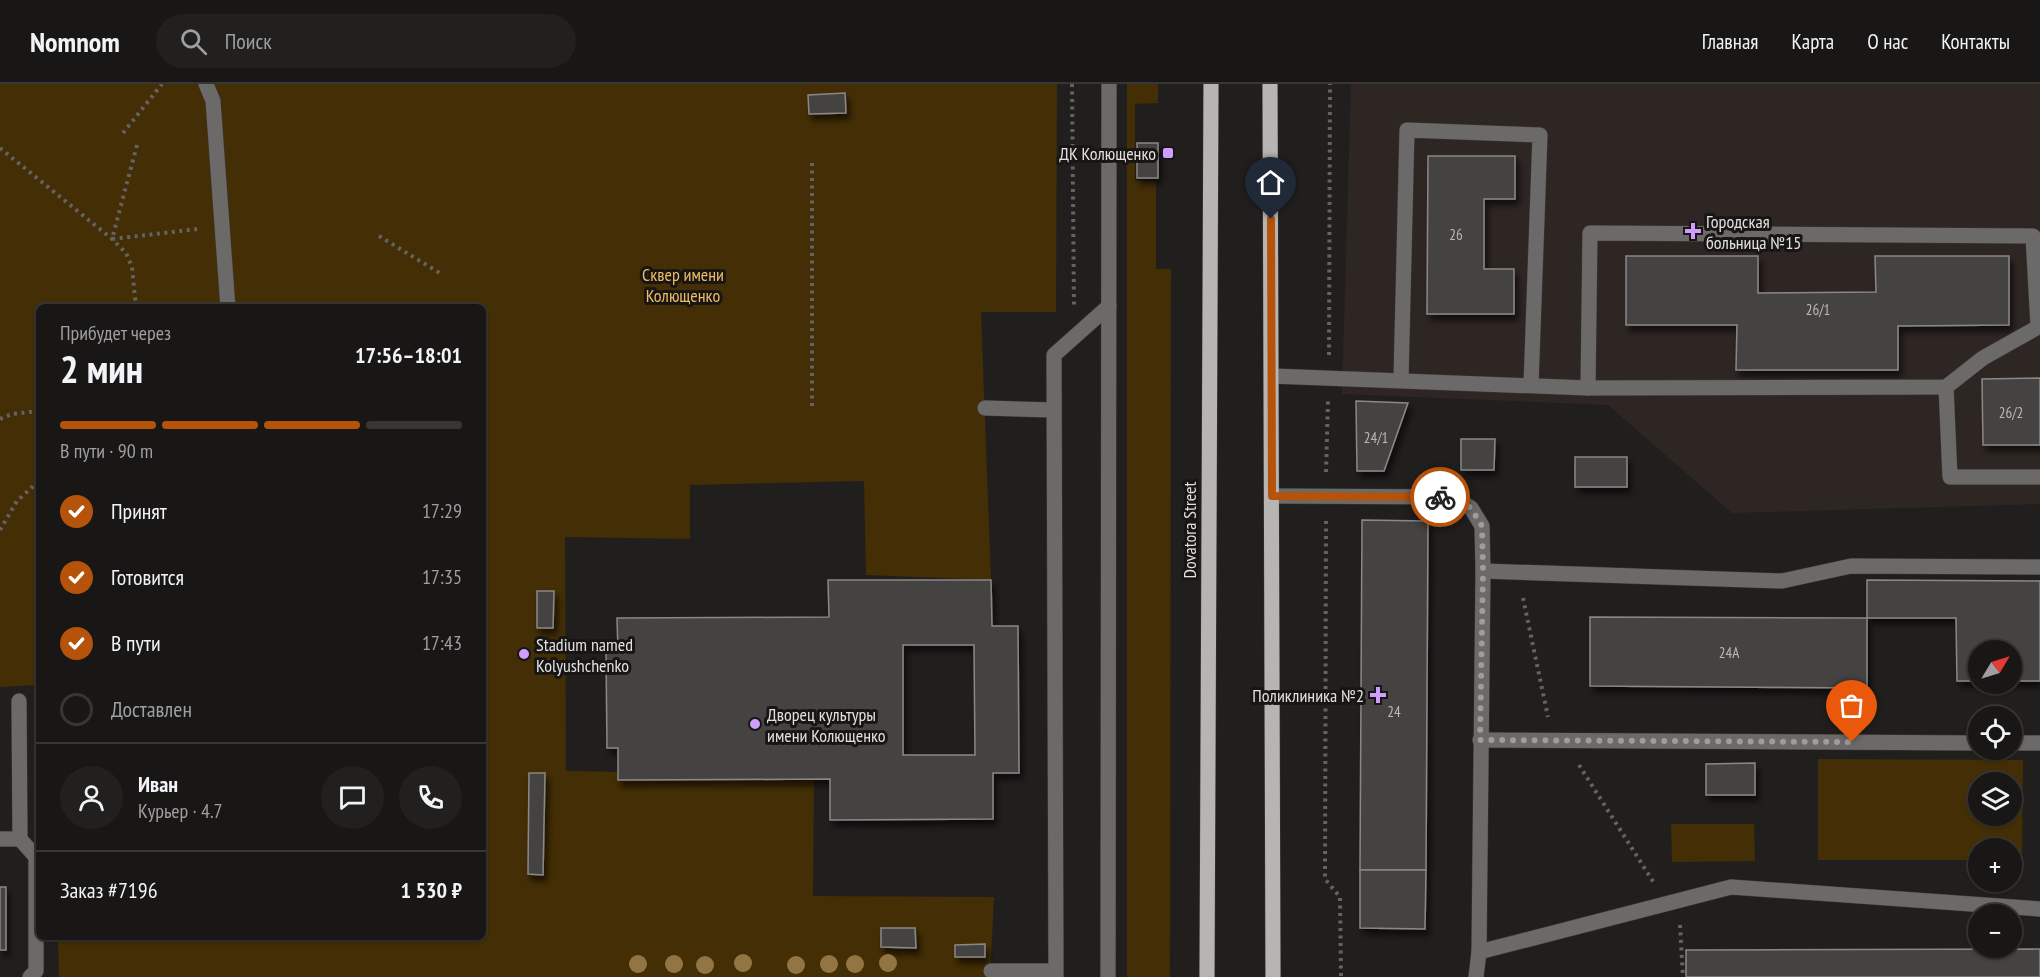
<!DOCTYPE html>
<html lang="ru">
<meta charset="utf-8">
<style>
body{margin:0;font-family:"PT Sans Narrow",sans-serif;background:#22201f;color:#f1f3f6;height:100vh;display:flex;flex-direction:column;font-size:22px;white-space:nowrap}
*{box-sizing:border-box;margin:0}
p{font-size:20px;color:#9f9fa1}
.icon{flex:none;width:33px;height:33px;fill:none;stroke:currentColor;stroke-width:2;stroke-linecap:round;stroke-linejoin:round}
.map{position:relative;flex:1;overflow:hidden}
.side{position:absolute;left:36px;top:220px;width:450px;height:636px;display:flex;flex-direction:column;background:#191716;border-radius:9px;box-shadow:0 2px 4px #0004,0 0 0 2px #373635}
.side>*{flex:none}
.needle{width:39px;rotate:52deg}
.buttons{position:absolute;left:1968px;top:556px;display:grid;gap:12px}
.buttons a{display:grid;place-items:center;width:54px;height:54px;border-radius:50%;background:#191716;box-shadow:0 2px 4px #0004,0 0 0 2px #373635;font-size:30px}
.pin{position:absolute;display:grid;place-items:center;width:51px;height:51px;color:#fff;margin:-62px -26px;border-radius:50% 50% 50% 0;rotate:-45deg;box-shadow:0 0 6px #0007}
.pin .icon{rotate:45deg}
.courier{position:absolute;display:grid;place-items:center;width:60px;height:60px;margin:-30px;border:4px solid #b45309;border-radius:50%;background:#fff;color:#222;box-shadow:0 2px 8px #0007}
.overview em{font-style:normal;font-weight:800}
.overview div{display:flex;flex-direction:column-reverse}
.overview{display:flex;align-items:center;justify-content:space-between;height:102px;padding:0 24px}
h1{font-size:39px;font-weight:800;line-height:45px}
.bar{display:grid;grid-template-columns:repeat(4,1fr);gap:9px 6px;align-content:center;height:72px;padding:0 24px}
.bar i{height:8px;border-radius:4px;background:#373635}
.bar .active{background:#b45309}
.bar p{grid-column:span 4}
.line{display:flex;align-items:center;gap:15px;padding:0 24px;border-top:2px solid #373635}
.line div{flex:1}
.round{display:grid;place-items:center;flex:none;width:63px;height:63px;border-radius:32px;background:#22201f}
ol{padding:0 24px;list-style:none}
li{display:flex;align-items:center;gap:18px;height:66px}
li p{margin-inline-start:auto}
li .icon{padding:6px;border-radius:50%;background:#b45309;color:#fff;stroke-width:4}
li:last-child{color:#9f9fa1}
li i{width:33px;height:33px;border:3px solid #373635;border-radius:50%}
header{display:flex;align-items:center;gap:36px;box-sizing:border-box;height:84px;padding:0 30px;background:#191716;border-bottom:2px solid #373635}
header strong{font-size:28px}
nav{display:flex;gap:33px;margin-inline-start:auto;font-size:21px}
.search{width:420px;height:54px;background:#22201f;display:flex;align-items:center;gap:15px;box-sizing:border-box;padding:0 21px;border-radius:33px;color:#9f9fa1;font-size:22px}
.map>svg:first-child{display:block}
.built{fill:#2e2623}
.green{fill:#432e05;fill-rule:evenodd}
.building{fill:#454242;stroke:#8b8787;stroke-width:1.5;fill-rule:evenodd;filter:url(#shadow)}
.lines{fill:none;stroke-linecap:round;stroke-linejoin:round}
.minor-casing{stroke:#3c3a39;stroke-width:16}
.major-casing{stroke:#3c3a39;stroke-width:16}
.path{stroke:#646262;stroke-width:4;stroke-dasharray:3 4.5;stroke-linecap:butt}
.minor{stroke:#6b6a69;stroke-width:15}
.major{stroke:#b7b5b4;stroke-width:15}
.tree{fill:#937544}
.done{stroke:#9e9c9c;stroke-width:6;stroke-dasharray:0 10.8}
.route{stroke:#b45309;stroke-width:8}
.poi-dot{fill:#d09dfe;stroke:#181615;stroke-width:2}
.labels{text-anchor:middle;dominant-baseline:central;stroke-width:6;stroke-linejoin:round;paint-order:stroke}
.number-label{font-size:15px;fill:#bbb8b8}
.poi-label{font-size:18px;fill:#e2e0e0;stroke:#181615;text-anchor:start}
.park-label{font-size:18px;fill:#f0bc63;stroke:#181615}
.street-label{font-size:18px;fill:#e2e0e0;stroke:#181615}
</style>
<header>
<strong>Nomnom</strong>
<div class="search"><svg class="icon" aria-label="search" viewBox="0 0 24 24"><circle cx="10" cy="10" r="6"/><path d="M15 15l6 6"/></svg>Поиск</div>
<nav><a>Главная</a><a>Карта</a><a>О нас</a><a>Контакты</a></nav>
</header>
<div class="map">
<svg width="2040" height="893" viewBox="0 0 2040 893">
<defs>
<filter id="shadow"><feDropShadow dx="3.5" dy="6" stdDeviation="3" flood-color="#0009"/></filter>
</defs>
<rect width="100%" height="100%" fill="#211f1e"/>
<path class="built" d="M 1351,0 L 2040,0 L 2040,420 L 1732,429 L 1608,321 L 1342,310 Z"/>
<g class="green">
<path d="M 0,0 L 1057,0 L 1056,228 L 981,228 L 991,496 L 866,491 L 864,397 L 690,401 L 690,455 L 565,453 L 566,687 L 814,691 L 813,812 L 994,813 L 990,893 L 59,893 L 58,854 L 483,854 L 483,224 L 39,224 L 39,601 L 0,603 Z"/>
<path d="M 1127,0 L 1158,0 L 1158,19 L 1135,20 L 1135,97 L 1156,97 L 1156,185 L 1171,185 L 1170,893 L 1127,893 Z"/>
<path d="M 1818,675 L 2023,676 L 2022,776 L 2012,776 L 2012,765 L 1978,765 L 1978,776 L 1818,776 ZM 1978,699 L 2012,699 L 2012,732 L 1978,732 Z"/>
<path d="M 1671,740 L 1754,740 L 1755,777 L 1672,778 Z"/>
</g>
<g class="building">
<path d="M 845,9 L 846,29 L 809,30 L 808,11 Z"/>
<rect x="1137" y="59" width="21" height="35"/>
<path d="M 1428,72 L 1515,72 L 1515,115 L 1484,115 L 1484,185 L 1514,185 L 1514,230 L 1427,230 Z"/>
<path d="M 1626,172 L 1758,172 L 1758,209 L 1876,208 L 1875,172 L 2009,172 L 2009,241 L 1898,242 L 1898,286 L 1736,286 L 1737,241 L 1626,241 Z"/>
<path d="M 2040,294 L 2040,361 L 1983,361 L 1982,295 Z"/>
<path d="M 1356,317 L 1408,319 L 1384,387 L 1357,387 Z"/>
<path d="M 1461,355 L 1495,355 L 1494,386 L 1461,386 Z"/>
<rect x="1575" y="373" width="52" height="30"/>
<path d="M 1362,436 L 1428,437 L 1426,786 L 1360,786 Z"/>
<path d="M 828,496 L 991,496 L 992,542 L 1018,542 L 1019,689 L 993,689 L 993,735 L 830,736 L 830,695 L 618,696 L 618,664 L 607,664 L 606,567 L 618,567 L 617,534 L 829,533 ZM 903,561 L 974,561 L 975,671 L 903,671 Z"/>
<path d="M 1867,496 L 2040,497 L 2040,597 L 2012,597 L 2012,567 L 1978,567 L 1978,597 L 1957,597 L 1956,534 L 1867,534 Z"/>
<path d="M 537,507 L 554,507 L 553,544 L 537,544 Z"/>
<path d="M 1590,533 L 1867,534 L 1867,604 L 1590,602 Z"/>
<path d="M 1755,679 L 1755,711 L 1706,711 L 1706,680 Z"/>
<path d="M 529,689 L 545,689 L 543,791 L 528,790 Z"/>
<path d="M 1360,786 L 1426,786 L 1425,845 L 1360,844 Z"/>
<rect x="0" y="803" width="6" height="63"/>
<path d="M 881,844 L 915,844 L 916,864 L 881,863 Z"/>
<path d="M 985,860 L 985,873 L 955,873 L 955,861 Z"/>
<path d="M 2040,865 L 2040,893 L 1686,893 L 1686,866 Z"/>
</g>
<g class="lines">
<defs>
<g id="minor">
<path d="M 206,0 L 213,17 L 228,224"/>
<path d="M 1272,292 L 1588,304 L 1946,303 L 1983,274 L 2040,242"/>
<path d="M 1401,296 L 1407,46 L 1540,51 L 1531,301"/>
<path d="M 1946,303 L 1950,393 L 2040,393"/>
<path d="M 1588,304 L 1590,149 L 2033,152 L 2038,242"/>
<path d="M 985,324 L 1054,326"/>
<path d="M 1272,412 L 1454,413 L 1471,424 L 1482,442 L 1483,487 L 1479,868 L 1476,893"/>
<path d="M 1483,487 L 1782,497 L 1851,482 L 2040,483"/>
<path d="M 19,617 L 20,755"/>
<path d="M 1480,656 L 1978,659"/>
<path d="M 2012,659 L 2040,659"/>
<path d="M 0,755 L 20,755 L 36,773 L 36,887 L 30,893"/>
<path d="M 1479,868 L 1731,803 L 2040,825"/>
<path d="M 991,887 L 1055,887"/>
<path d="M 1056,893 L 1054,271 L 1109,222"/>
<path d="M 1108,893 L 1109,0"/>
</g>
<g id="major">
<path d="M 1270,0 L 1273,893"/>
<path d="M 1207,893 L 1211,0"/>
</g>
</defs>
<use href="#minor" class="minor-casing"/>
<use href="#major" class="major-casing"/>
<g class="path">
<path d="M 1072,0 L 1074,221"/>
<path d="M 123,49 L 162,0"/>
<path d="M 137,61 L 112,155 L 198,145"/>
<path d="M 0,64 L 112,155 L 126,169 L 132,183 L 136,224"/>
<path d="M 379,152 L 443,191"/>
<path d="M 1329,271 L 1330,0"/>
<path d="M 812,322 L 812,75"/>
<path d="M 0,335 L 12,330 L 39,327"/>
<path d="M 1326,388 L 1328,317"/>
<path d="M 1326,437 L 1325,795 L 1340,813 L 1341,893"/>
<path d="M 0,446 L 17,417 L 39,397"/>
<path d="M 1523,514 L 1548,633"/>
<path d="M 1579,681 L 1654,799"/>
<path d="M 1680,841 L 1683,893"/>
</g>
<use href="#minor" class="minor"/>
<use href="#major" class="major"/>
</g>
<g class="tree">
<circle cx="743" cy="879" r="9"/>
<circle cx="888" cy="879" r="9"/>
<circle cx="638" cy="880" r="9"/>
<circle cx="674" cy="880" r="9"/>
<circle cx="829" cy="880" r="9"/>
<circle cx="855" cy="880" r="9"/>
<circle cx="705" cy="881" r="9"/>
<circle cx="796" cy="881" r="9"/>
</g>
<g class="lines">
<path class="done" d="M 1440,413 L 1454,413 L 1471,424 L 1482,442 L 1483,487 L 1480,656 L 1852,658"/>
<path class="route" d="M 1271,135 L 1272,412 L 1440,413"/>
</g>
<g class="poi-dot">
<rect x="1162" y="63" width="12" height="12" rx="3"/>
<path d="M1690 138h6v6h6v6h-6v6h-6v-6h-6v-6h6z"/>
<circle cx="524" cy="570" r="6"/>
<path d="M1375 602h6v6h6v6h-6v6h-6v-6h-6v-6h6z"/>
<circle cx="755" cy="640" r="6"/>
</g>
<g class="labels">
<g class="number-label">
<text x="1456" y="150">26</text>
<text x="1818" y="225">26/1</text>
<text x="2011" y="328">26/2</text>
<text x="1376" y="353">24/1</text>
<text x="1729" y="568">24А</text>
<text x="1394" y="627">24</text>
</g>
<g class="poi-label">
<text x="1156" y="69" text-anchor="end">ДК Колющенко</text>
<text x="1706" y="137">Городская<tspan x="1706" dy="21">больница №15</tspan></text>
<text x="536" y="560">Stadium named<tspan x="536" dy="21">Kolyushchenko</tspan></text>
<text x="1364" y="611" text-anchor="end">Поликлиника №2</text>
<text x="767" y="630">Дворец культуры<tspan x="767" dy="21">имени Колющенко</tspan></text>
</g>
<g class="park-label">
<text x="683" y="190">Сквер имени<tspan x="683" dy="21">Колющенко</tspan></text>
</g>
<g class="street-label">
<text transform="translate(1189 446) rotate(-90)">Dovatora Street</text>
</g>
</g>
</svg>
<div class="buttons">
<a><svg class="needle" viewBox="-14 -14 28 28"><path d="M0-13l5 13h-10z" fill="#e53935"/><path d="M0 13l5-13h-10z" fill="#9f9fa1"/></svg></a>
<a><svg class="icon" aria-label="locate" viewBox="0 0 24 24"><circle cx="12" cy="12" r="6"/><path d="M12 2v4M12 18v4M2 12h4M18 12h4"/></svg></a>
<a><svg class="icon" aria-label="layers" viewBox="0 0 24 24"><path d="M12 4l9 5-9 5-9-5zM3 14l9 5 9-5"/></svg></a>
<a>+</a>
<a>−</a>
</div>
<div class="pin" style="left:1852px;top:658px;background:#ea580c"><svg class="icon" aria-label="bag" viewBox="0 0 24 24"><path d="M5 8h14l-1 12H6zM9 8a3 3 0 0 1 6 0"/></svg></div>
<div class="pin" style="left:1271px;top:135px;background:#1f2937"><svg class="icon" aria-label="home" viewBox="0 0 24 24"><path d="M3 11l9-7 9 7M6 9v11h12V9"/></svg></div>
<div class="courier" style="left:1440px;top:413px"><svg class="icon" aria-label="bike" viewBox="0 0 24 24"><circle cx="6" cy="16" r="4"/><circle cx="18" cy="16" r="4"/><path d="M6 16l4-8h5l3 8M10 8l3 8H6M13 5h3"/></svg></div>
<section class="side">
<div class="overview"><div><h1>2 мин</h1><p>Прибудет через</p></div><em>17:56–18:01</em></div>
<div class="bar"><i class="active"></i><i class="active"></i><i class="active"></i><i></i><p>В пути · 90 m</p></div>
<ol>
<li><svg class="icon" aria-label="check" viewBox="0 0 24 24"><path d="M5 12l5 5 9-10"/></svg>Принят<p>17:29</p></li>
<li><svg class="icon" aria-label="check" viewBox="0 0 24 24"><path d="M5 12l5 5 9-10"/></svg>Готовится<p>17:35</p></li>
<li><svg class="icon" aria-label="check" viewBox="0 0 24 24"><path d="M5 12l5 5 9-10"/></svg>В пути<p>17:43</p></li>
<li><i></i>Доставлен</li>
</ol>
<div class="line" style="height:108px"><a class="round"><svg class="icon" aria-label="person" viewBox="0 0 24 24"><circle cx="12" cy="8" r="4"/><path d="M4 21q1-7 8-7t8 7"/></svg></a><div><b>Иван</b><p>Курьер · 4.7</p></div><a class="round"><svg class="icon" aria-label="chat" viewBox="0 0 24 24"><path d="M4 5h16v11H9l-5 4z"/></svg></a><a class="round"><svg class="icon" aria-label="phone" viewBox="0 0 24 24"><path d="M5 4h4l2 5-3 2q2 4 5 5l2-3 5 2v4C11 20 4 13 5 4z"/></svg></a></div>
<div class="line" style="height:78px"><div>Заказ #7196</div><b>1 530 ₽</b></div>
</section>
</div>
